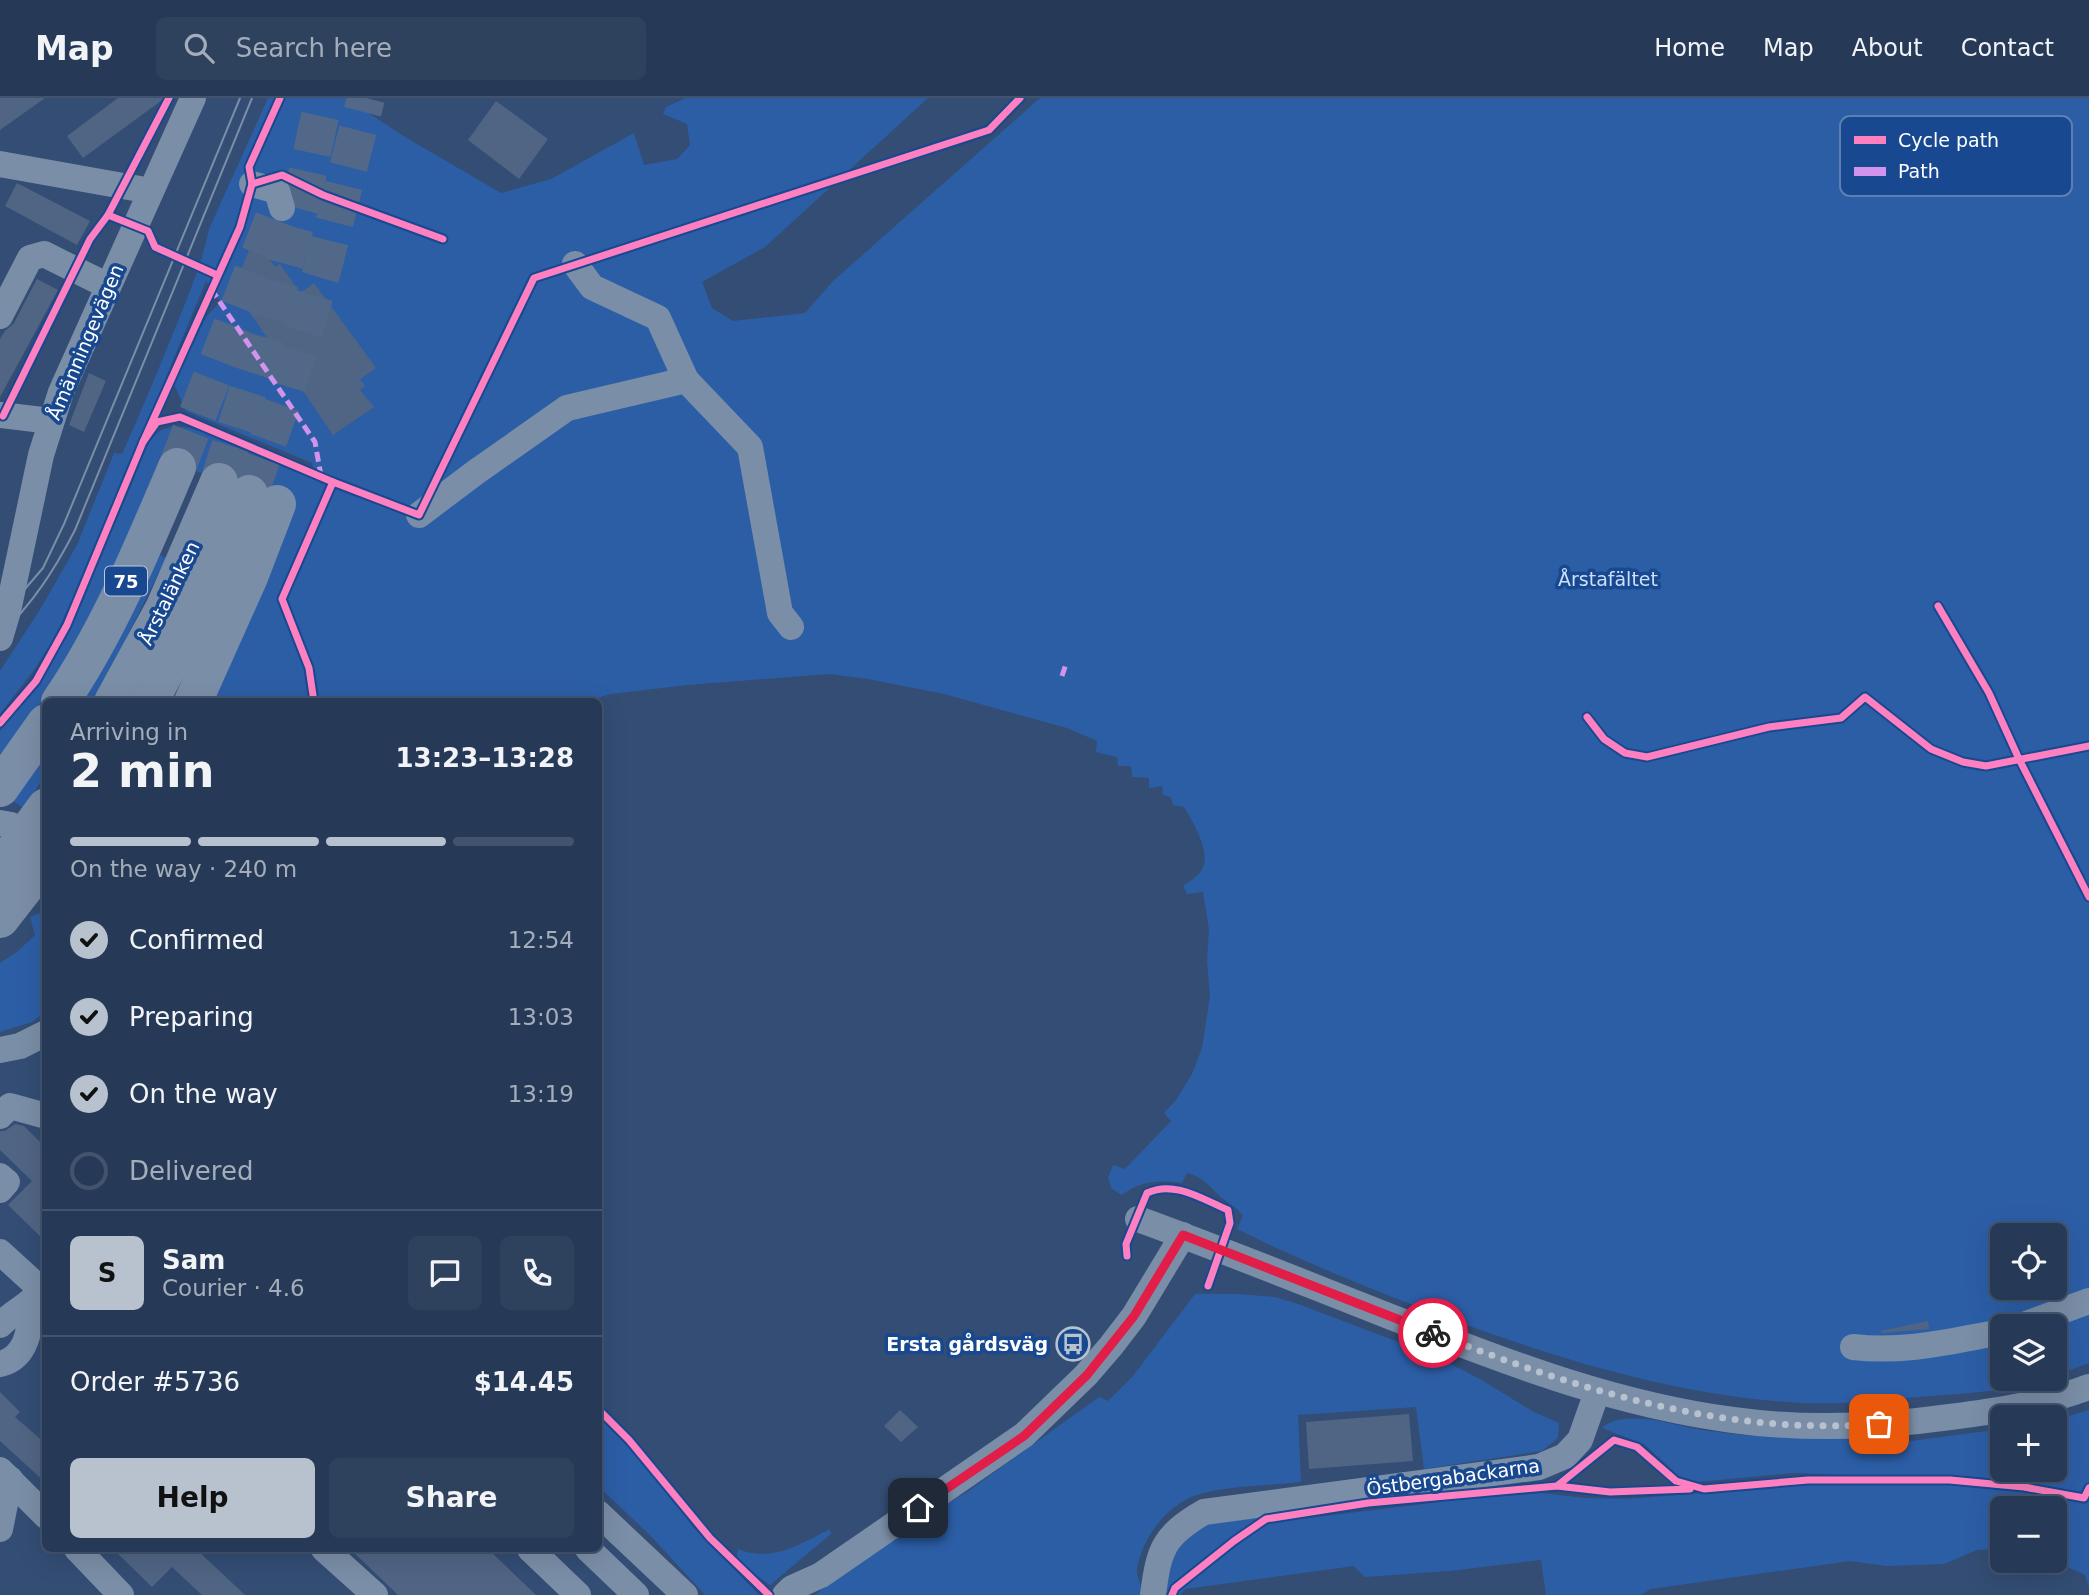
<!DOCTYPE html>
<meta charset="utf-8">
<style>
body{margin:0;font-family:"DejaVu Sans",sans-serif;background:#2e415d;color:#f1f3f6;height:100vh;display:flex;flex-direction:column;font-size:26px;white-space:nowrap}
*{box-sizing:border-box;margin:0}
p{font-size:23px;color:#a4adba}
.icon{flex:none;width:38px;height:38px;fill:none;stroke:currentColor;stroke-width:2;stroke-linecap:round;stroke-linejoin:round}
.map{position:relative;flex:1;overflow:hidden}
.drawer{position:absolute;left:42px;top:600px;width:560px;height:854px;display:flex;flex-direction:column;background:#263a57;border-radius:10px;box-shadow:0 7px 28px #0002,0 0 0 2px #42546d}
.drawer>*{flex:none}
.fabs{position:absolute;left:1990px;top:1125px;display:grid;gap:14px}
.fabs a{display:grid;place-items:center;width:77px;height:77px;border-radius:10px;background:#263a57;box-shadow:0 7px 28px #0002,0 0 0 2px #42546d;font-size:35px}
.pin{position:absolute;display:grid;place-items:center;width:60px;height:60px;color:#fff;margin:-30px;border-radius:14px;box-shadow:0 4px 10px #0006}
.courier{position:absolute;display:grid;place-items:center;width:70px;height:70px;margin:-35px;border:5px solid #e11d48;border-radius:50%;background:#fff;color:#222;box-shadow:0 2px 9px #0007}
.summary em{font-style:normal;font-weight:700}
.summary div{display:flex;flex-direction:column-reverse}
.summary{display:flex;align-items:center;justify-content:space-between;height:119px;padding:0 28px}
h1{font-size:46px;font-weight:700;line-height:52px}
.bar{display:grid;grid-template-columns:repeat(4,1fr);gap:10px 7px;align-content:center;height:84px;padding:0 28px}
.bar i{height:9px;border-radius:5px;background:#42546d}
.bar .on{background:#b8c1ce}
.bar p{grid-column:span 4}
.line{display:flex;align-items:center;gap:18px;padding:0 28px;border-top:2px solid #42546d}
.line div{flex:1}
.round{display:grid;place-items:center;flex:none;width:74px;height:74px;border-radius:10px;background:#2e415d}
ol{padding:0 28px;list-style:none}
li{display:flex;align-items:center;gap:21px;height:77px}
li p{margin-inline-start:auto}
li .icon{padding:7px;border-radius:50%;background:#b8c1ce;color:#111;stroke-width:4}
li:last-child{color:#a4adba}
li i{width:38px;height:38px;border:4px solid #42546d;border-radius:50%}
.action{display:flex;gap:14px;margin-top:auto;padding:14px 28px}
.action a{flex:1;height:80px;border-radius:10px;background:#b8c1ce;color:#111;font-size:28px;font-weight:700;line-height:80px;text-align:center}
.action a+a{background:#2e415d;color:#f1f3f6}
header{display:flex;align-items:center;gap:42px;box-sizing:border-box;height:98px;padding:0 35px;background:#263a57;border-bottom:2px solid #42546d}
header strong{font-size:33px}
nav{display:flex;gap:38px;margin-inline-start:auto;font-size:24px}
.search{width:490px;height:63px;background:#2e415d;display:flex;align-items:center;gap:18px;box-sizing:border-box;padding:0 24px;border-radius:10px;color:#a4adba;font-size:26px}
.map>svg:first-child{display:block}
.green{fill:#2c5ea6;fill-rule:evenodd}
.building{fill:#506584}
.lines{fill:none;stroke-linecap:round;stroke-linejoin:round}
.highway-tunnel{stroke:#526889;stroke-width:38;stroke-dasharray:38 19;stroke-linecap:butt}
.minor{stroke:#7a8ea7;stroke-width:26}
.highway{stroke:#7b8ea7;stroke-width:38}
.tram{stroke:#7b8ea7;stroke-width:2}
.quiet{stroke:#d193ec;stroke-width:5;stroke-dasharray:10 5;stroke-linecap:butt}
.cycleway-casing{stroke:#18488f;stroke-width:11}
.cycleway{stroke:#ff80c0;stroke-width:7}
.done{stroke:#b8c1ce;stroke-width:7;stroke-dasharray:0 12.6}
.route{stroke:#e11d48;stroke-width:9}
.labels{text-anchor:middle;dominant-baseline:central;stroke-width:7;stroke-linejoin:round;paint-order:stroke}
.shield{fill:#18488f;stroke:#bac8dd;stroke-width:2}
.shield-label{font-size:18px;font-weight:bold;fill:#fff}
.street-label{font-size:19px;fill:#fff;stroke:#18488f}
.park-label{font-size:19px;fill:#ccdffb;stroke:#18488f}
.poi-label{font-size:19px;font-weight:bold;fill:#fff;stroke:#18488f;text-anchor:end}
.key{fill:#18488f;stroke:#5d7fb1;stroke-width:2}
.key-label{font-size:19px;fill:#fff}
</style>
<header>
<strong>Map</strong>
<div class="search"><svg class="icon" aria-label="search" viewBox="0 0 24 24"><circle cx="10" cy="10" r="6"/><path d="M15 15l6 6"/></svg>Search here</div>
<nav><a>Home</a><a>Map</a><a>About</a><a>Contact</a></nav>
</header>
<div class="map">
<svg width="2089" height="1497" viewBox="0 0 2089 1497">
<rect width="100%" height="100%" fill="#334d74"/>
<g class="green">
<path d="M 268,0 L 346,0 L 405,39 L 501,95 L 551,81 L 634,35 L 644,67 L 677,61 L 690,47 L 687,26 L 663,16 L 666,9 L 685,0 L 928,0 L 765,149 L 702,184 L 712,210 L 733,223 L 805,215 L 833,183 L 1040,0 L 2089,0 L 2089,1265 L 2055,1278 L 2054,1228 L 2002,1228 L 2002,1281 L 2045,1281 C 2005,1295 1961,1295 1919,1299 C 1875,1302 1830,1308 1787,1304 C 1674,1296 1563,1262 1458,1224 C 1383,1196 1309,1167 1237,1131 L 1243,1118 C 1236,1108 1229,1106 1221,1099 C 1208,1088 1204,1079 1187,1075 L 1182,1085 C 1160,1082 1140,1083 1122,1097 L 1112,1091 L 1108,1080 L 1113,1067 L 1125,1071 L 1171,1023 L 1164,1015 L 1176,1002 L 1192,976 L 1202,950 L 1210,898 L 1207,862 L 1209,832 L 1203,794 L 1187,796 L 1183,788 C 1189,784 1197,779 1201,773 C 1213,757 1193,724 1184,709 L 1173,707 L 1171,699 L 1163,697 L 1162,688 L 1149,690 L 1149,680 L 1132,679 L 1131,668 L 1118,668 L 1117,659 L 1096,654 L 1097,643 L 1067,630 L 944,596 L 868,581 L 830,576 L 688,587 L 610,596 L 586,604 L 205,604 L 289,412 L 295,414 L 295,411 L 160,359 L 122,464 L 54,585 L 16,639 L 0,656 L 0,633 L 35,590 L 59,550 L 81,507 L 147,349 C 152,339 159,331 171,329 C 195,323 290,370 315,381 L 312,365 L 186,313 L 174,286 L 206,219 L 220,204 L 206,183 L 84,476 L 54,540 L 36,569 L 0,616 L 0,573 L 41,510 L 77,447 L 114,355 L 122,356 C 141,313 159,271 176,228 C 189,196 202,165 209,131 ZM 2002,1138 L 2054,1138 L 2054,1190 L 2002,1190 Z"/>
<path d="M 159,456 L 166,460 L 121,551 L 91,604 L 70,604 Z"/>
<path d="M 45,647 L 45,678 L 23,710 L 12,702 Z"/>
<path d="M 45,813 L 45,914 L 32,924 L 0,934 L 0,865 L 17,854 L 35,837 L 30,819 Z"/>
<path d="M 1195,1196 L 1239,1196 L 1275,1199 L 1301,1207 L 1435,1258 L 1480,1281 L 1532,1313 L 1559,1325 L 1558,1340 L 1542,1353 L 1424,1371 L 1416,1309 L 1298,1317 L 1301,1384 C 1267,1388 1227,1387 1194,1398 C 1165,1409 1142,1441 1137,1471 C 1136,1480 1143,1488 1142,1497 L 815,1497 L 844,1471 L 905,1430 L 967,1394 L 1099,1299 L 1108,1303 L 1133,1278 Z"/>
<path d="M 2089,1312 L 2089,1490 L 2085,1477 L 2054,1463 L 2054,1410 L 2002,1410 L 2002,1451 L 1977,1452 L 1944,1466 L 1886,1468 L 1850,1463 L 1651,1491 L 1641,1497 L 1546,1497 L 1541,1462 L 1450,1473 L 1365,1479 L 1354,1468 L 1185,1491 L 1180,1497 L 1162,1497 L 1175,1454 L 1193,1436 L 1215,1422 L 1254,1416 L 1276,1424 L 1473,1400 L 1542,1395 L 1585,1400 L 1627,1401 L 1803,1387 L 1936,1387 L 1915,1379 L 1793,1375 L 1697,1384 L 1680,1379 L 1644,1346 L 1602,1330 C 1614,1318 1638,1320 1654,1322 C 1675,1326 1696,1332 1717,1334 C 1775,1342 1833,1338 1890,1336 L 1892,1348 L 1911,1343 L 2002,1331 L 2002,1372 L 2054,1372 L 2055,1322 Z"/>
<path d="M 599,1317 L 668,1394 L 693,1429 L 759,1497 L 705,1497 L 650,1437 L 599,1389 Z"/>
<path d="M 830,1431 L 831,1436 L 770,1487 L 742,1467 L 737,1458 L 738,1451 C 772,1465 800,1446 830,1431 Z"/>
</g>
<g class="building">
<path d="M 0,0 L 45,0 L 0,32 Z"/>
<path d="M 118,0 L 165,0 L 83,60 L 67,38 Z"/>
<path d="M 496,3 L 548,41 L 519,81 L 468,42 Z"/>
<path d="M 17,85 L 90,123 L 77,147 L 5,108 Z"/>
<path d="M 254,139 L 275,169 L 280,166 L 300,195 L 314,185 L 376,270 L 360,281 L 365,288 L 360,292 L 374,309 L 333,337 L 234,191 Z"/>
<path d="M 37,181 L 58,192 L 0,299 L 0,241 L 5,233 L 14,225 Z"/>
<path d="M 89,275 L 106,283 L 84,334 L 69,327 Z"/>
<path d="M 15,1026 L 24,1028 L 46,1050 L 46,1144 L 8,1107 L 32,1083 L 0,1052 L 0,1033 L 5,1033 Z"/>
<path d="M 1928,1223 L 1929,1231 L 1882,1235 L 1881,1233 Z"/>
<path d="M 0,1294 L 20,1314 L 15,1319 L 46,1346 L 46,1385 L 0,1343 Z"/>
<path d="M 900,1312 L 918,1329 L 901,1344 L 884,1328 Z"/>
<path d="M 1409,1316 L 1413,1363 L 1309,1371 L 1306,1324 Z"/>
<path d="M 113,1451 L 196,1451 L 245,1497 L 202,1497 L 172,1469 L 152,1489 Z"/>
<path d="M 350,1451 L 488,1451 L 536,1497 L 398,1497 Z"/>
</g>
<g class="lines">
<g class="highway-tunnel">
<path d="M 177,369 L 278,110"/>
<path d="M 219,384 L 261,252 L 301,105 L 324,0"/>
<path d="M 249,396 L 285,295 L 322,173 L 366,0"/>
</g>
<g class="minor">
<path d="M 0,66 L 151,93"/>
<path d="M 252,86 L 277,93 L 282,110"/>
<path d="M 575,166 L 592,189 L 658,220 L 686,282"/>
<path d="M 0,218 L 30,160 L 44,156 L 108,188"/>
<path d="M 0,317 L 51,323"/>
<path d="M 419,417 L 476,374 L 567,310 L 686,282 L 750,349 L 780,515 L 791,529"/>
<path d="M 0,540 L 8,513 L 41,357 L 61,294 L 193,0"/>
<path d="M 0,725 L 11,727 L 41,739"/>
<path d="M 0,952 L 20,948 L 46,935"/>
<path d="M 0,1018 L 10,1008 L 46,1018"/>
<path d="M 0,1078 L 7,1084 L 0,1092"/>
<path d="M 1138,1121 C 1229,1154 1319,1191 1409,1226 C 1515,1268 1620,1307 1733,1322 C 1805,1332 1878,1329 1950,1319 C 1997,1313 2044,1306 2089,1289"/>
<path d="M 0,1154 L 46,1196"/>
<path d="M 0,1227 C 13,1214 28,1208 40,1194"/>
<path d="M 2021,1228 L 2089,1203"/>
<path d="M 1853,1249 C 1906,1255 1951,1243 2002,1234"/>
<path d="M 0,1266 C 27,1260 31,1230 30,1207"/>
<path d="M 0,1372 L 46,1418"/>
<path d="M 598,1415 L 685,1497"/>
<path d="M 0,1431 L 10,1381"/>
<path d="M 77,1451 L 121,1497"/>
<path d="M 324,1451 L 375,1497"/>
<path d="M 530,1451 L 578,1497"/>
<path d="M 588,1451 L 636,1497"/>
<path d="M 785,1497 L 792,1490 L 821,1477 L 1024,1337 L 1086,1277 L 1111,1248 L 1134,1218 L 1183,1137"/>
<path d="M 1153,1497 C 1159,1451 1163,1438 1204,1414 L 1539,1369 L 1565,1358 L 1580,1342 L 1597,1294"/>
</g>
<g class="highway">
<path d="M 60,604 C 109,532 143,449 177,369"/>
<path d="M 113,604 L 164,511 L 219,384"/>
<path d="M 149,604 L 192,523 L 249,396"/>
<path d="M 193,604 L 249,479 L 277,406"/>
<path d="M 0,690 L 46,625"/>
<path d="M 0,772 L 46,709"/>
<path d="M 0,821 L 46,762"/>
</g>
<g class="tram">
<path d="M 0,520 L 43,470 L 64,426 L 240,0"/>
<path d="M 0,537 C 33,505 54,473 75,432 L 252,0"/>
</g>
<g class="quiet">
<path d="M 211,191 L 315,344 L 321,378"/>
<path d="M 1062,578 L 1066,566"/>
<path d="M 41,1193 L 46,1192"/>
</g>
<defs>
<g id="cycleway">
<path d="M 252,86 L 282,77 L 323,97 L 443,141"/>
<path d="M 108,117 L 148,133 L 155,149 L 217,177"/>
<path d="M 3,318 L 90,141 L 108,117 L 169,0"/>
<path d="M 143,344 L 157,324 L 180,319 L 333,384 L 419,417 L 534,180 L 989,32 L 1020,0"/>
<path d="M 1938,508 L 1989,595 L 2019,661 L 2089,799"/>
<path d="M 314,604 L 309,570 L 282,501 L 333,384"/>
<path d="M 1587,619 L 1604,641 L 1625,655 L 1647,659 L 1769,629 L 1841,620 L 1865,599 L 1931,651 L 1963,664 L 1986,668 L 2089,648"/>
<path d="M 0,625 L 36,583 L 67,527 L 143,344 L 240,129 L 252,86 L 249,69 L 280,0"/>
<path d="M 1127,1158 L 1126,1146 L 1147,1095 C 1174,1082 1202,1101 1228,1112 L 1230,1125 L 1208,1188"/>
<path d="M 598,1311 L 629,1342 L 710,1440 L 769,1497"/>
<path d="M 1557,1388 L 1610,1394 L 1690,1391"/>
<path d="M 1172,1497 L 1175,1490 L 1234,1443 L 1266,1421 L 1368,1405 L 1557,1388 L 1614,1342 L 1637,1349 L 1676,1383 L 1704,1391 L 1808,1382 L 1950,1382 L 2024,1389 L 2084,1400 L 2089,1390"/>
</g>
</defs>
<use href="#cycleway" class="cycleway-casing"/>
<use href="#cycleway" class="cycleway"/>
</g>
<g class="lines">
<path class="done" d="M 1433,1235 C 1576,1291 1723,1338 1879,1326"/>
<path class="route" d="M 918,1410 L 1024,1338 L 1087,1277 L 1134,1218 L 1183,1137 L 1433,1235"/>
</g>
<defs>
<symbol id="bus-ring" viewBox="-11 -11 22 22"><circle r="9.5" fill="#18488f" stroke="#b8c1ce" stroke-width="1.5"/><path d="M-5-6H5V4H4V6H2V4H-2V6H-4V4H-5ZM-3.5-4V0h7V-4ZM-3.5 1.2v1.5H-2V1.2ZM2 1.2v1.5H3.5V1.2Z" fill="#b8c1ce"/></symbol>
</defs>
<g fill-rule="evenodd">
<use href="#bus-ring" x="1054" y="1227" width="38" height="38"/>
</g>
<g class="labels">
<rect class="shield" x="105" y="468.5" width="42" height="29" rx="5"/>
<g class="shield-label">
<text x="126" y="483">75</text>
</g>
<g class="street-label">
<text transform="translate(85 244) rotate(-67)">Åmänningevägen</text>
<text transform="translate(169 495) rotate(-64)">Årstalänken</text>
<text transform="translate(1453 1379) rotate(-8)">Östbergabackarna</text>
</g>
<g class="park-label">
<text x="1608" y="481">Årstafältet</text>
</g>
<g class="poi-label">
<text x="1048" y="1246">Ersta gårdsväg</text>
</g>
</g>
<rect x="1840" y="18" width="232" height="80" rx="10" class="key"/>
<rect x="1854" y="38" width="32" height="8" fill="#ff80c0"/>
<rect x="1854" y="69" width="32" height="9" fill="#d193ec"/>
<g class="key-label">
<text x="1898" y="49">Cycle path</text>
<text x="1898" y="80">Path</text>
</g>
</svg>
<div class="fabs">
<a><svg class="icon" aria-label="locate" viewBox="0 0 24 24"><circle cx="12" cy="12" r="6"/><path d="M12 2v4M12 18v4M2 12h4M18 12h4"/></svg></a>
<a><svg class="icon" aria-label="layers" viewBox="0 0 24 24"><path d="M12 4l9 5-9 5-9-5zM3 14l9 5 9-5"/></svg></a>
<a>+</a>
<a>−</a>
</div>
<div class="pin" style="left:1879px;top:1326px;background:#ea580c"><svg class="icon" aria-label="bag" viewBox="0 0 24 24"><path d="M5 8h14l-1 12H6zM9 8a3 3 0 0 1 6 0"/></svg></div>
<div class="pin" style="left:918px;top:1410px;background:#1f2937"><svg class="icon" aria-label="home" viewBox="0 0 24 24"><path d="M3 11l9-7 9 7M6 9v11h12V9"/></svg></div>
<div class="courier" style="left:1433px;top:1235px"><svg class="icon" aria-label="bike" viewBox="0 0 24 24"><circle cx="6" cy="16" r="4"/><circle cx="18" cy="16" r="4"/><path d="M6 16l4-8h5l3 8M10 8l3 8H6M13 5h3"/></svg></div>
<section class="drawer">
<div class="summary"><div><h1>2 min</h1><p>Arriving in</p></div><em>13:23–13:28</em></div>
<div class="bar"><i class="on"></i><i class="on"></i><i class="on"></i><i></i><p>On the way · 240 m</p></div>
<ol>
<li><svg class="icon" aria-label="check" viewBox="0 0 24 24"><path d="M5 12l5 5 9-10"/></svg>Confirmed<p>12:54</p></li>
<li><svg class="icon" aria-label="check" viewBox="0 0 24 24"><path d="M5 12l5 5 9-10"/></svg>Preparing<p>13:03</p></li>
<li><svg class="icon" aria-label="check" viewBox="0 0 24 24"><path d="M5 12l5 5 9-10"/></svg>On the way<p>13:19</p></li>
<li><i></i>Delivered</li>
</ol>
<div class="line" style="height:126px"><b class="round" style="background:#b8c1ce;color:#111">S</b><div><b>Sam</b><p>Courier · 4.6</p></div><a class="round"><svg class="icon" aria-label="chat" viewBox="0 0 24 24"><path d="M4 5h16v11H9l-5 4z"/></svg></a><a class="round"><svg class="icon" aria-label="phone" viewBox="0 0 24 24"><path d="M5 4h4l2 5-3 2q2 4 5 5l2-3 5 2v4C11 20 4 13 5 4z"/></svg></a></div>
<div class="line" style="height:91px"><div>Order #5736</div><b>$14.45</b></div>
<div class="action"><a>Help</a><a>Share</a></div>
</section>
</div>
